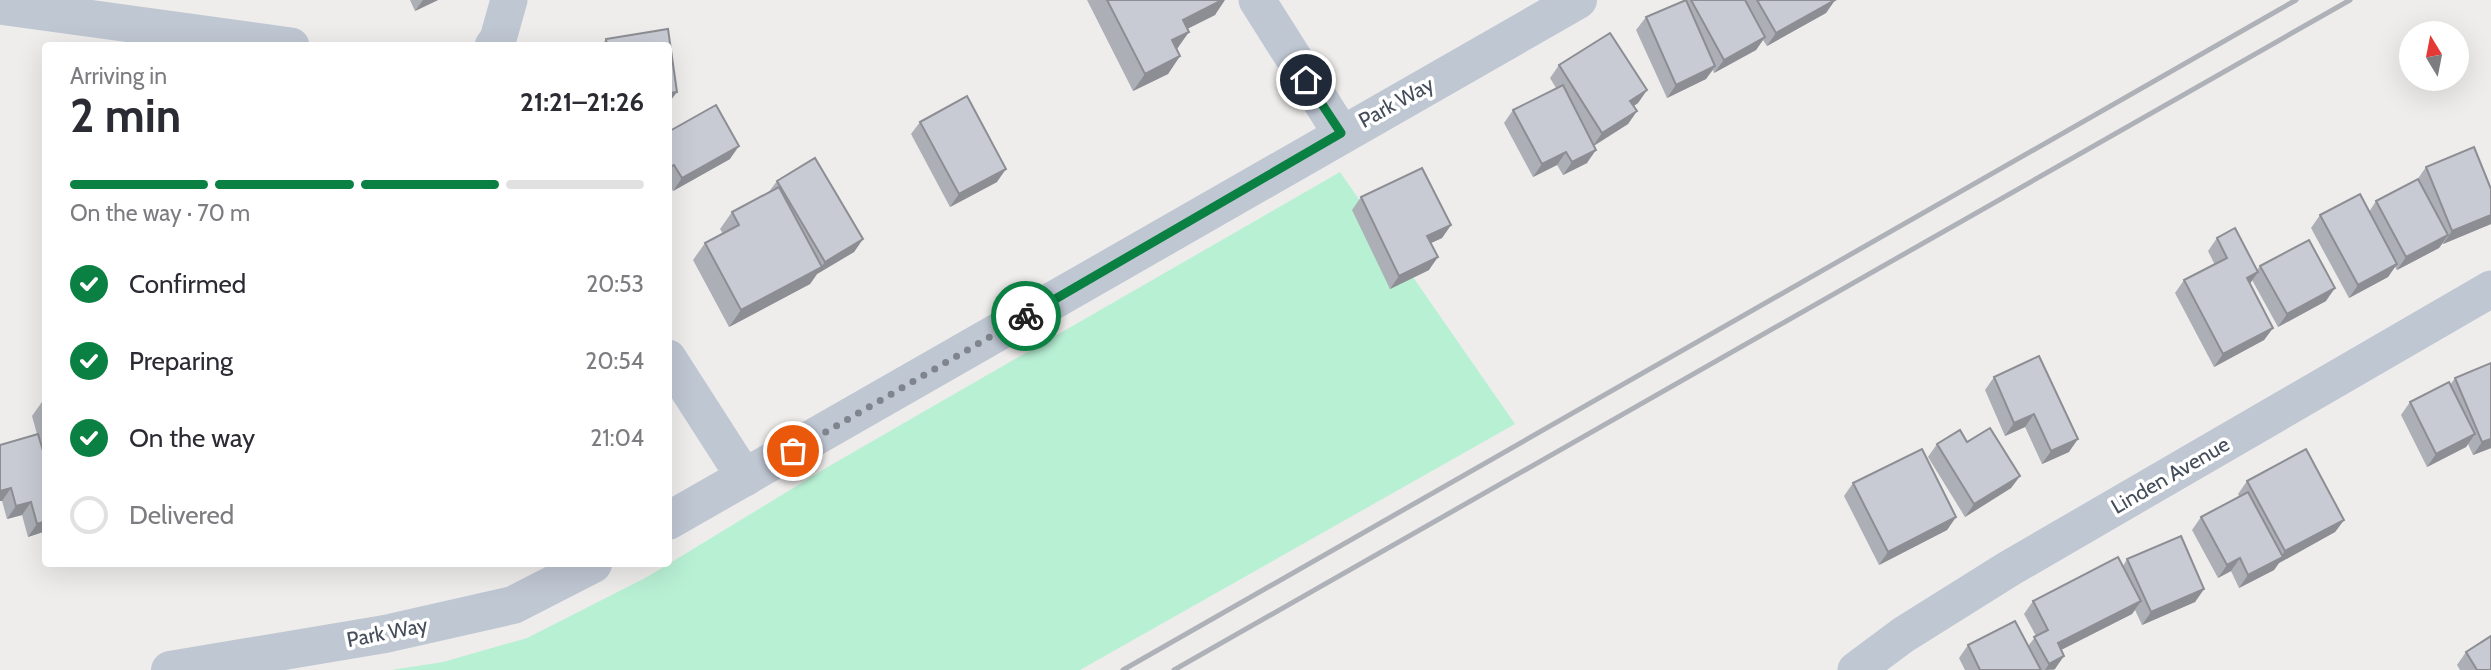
<!DOCTYPE html>
<meta charset="utf-8">
<style>
body{margin:0;font-family:Cabin,sans-serif;background:#f7f7f7;color:#2b2b33;height:100vh;display:flex;flex-direction:column;font-size:26px;white-space:nowrap}
*{box-sizing:border-box;margin:0}
p{font-size:23px;color:#7c7c81}
.icon{flex:none;width:38px;height:38px;fill:none;stroke:currentColor;stroke-width:2;stroke-linecap:round;stroke-linejoin:round}
.map{position:relative;flex:1;overflow:hidden}
.side{position:absolute;left:42px;top:42px;width:630px;height:525px;display:flex;flex-direction:column;background:#fff;border-radius:7px;box-shadow:0 7px 28px #0002}
.side>*{flex:none}
.needle{width:46px;rotate:350deg}
.controls{position:absolute;left:2399px;top:21px;display:grid;gap:14px}
.controls a{display:grid;place-items:center;width:70px;height:70px;border-radius:50%;background:#fff;box-shadow:0 7px 28px #0002;font-size:35px}
.pin{position:absolute;display:grid;place-items:center;width:60px;height:60px;color:#fff;margin:-30px;border:4px solid #fff;border-radius:50%;box-shadow:0 2px 7px #0007}
.courier{position:absolute;display:grid;place-items:center;width:70px;height:70px;margin:-35px;border:5px solid #0b8043;border-radius:50%;background:#fff;color:#222;box-shadow:0 2px 9px #0007}
.head em{font-style:normal;font-weight:700}
.head div{display:flex;flex-direction:column-reverse}
.head{display:flex;align-items:center;justify-content:space-between;height:119px;padding:0 28px}
h1{font-size:46px;font-weight:700;line-height:52px}
.bar{display:grid;grid-template-columns:repeat(4,1fr);gap:10px 7px;align-content:center;height:84px;padding:0 28px}
.bar i{height:9px;border-radius:5px;background:#e1e1e2}
.bar .on{background:#0b8043}
.bar p{grid-column:span 4}
ol{padding:0 28px;list-style:none}
li{display:flex;align-items:center;gap:21px;height:77px}
li p{margin-inline-start:auto}
li .icon{padding:7px;border-radius:50%;background:#0b8043;color:#fff;stroke-width:4}
li:last-child{color:#7c7c81}
li i{width:38px;height:38px;border:4px solid #e1e1e2;border-radius:50%}
.map>svg:first-child{display:block}
.green{fill:#b8f0d4}
.lines{fill:none;stroke-linecap:round;stroke-linejoin:round}
.minor{stroke:#bfc7d3;stroke-width:37}
.tertiary{stroke:#bfc7d3;stroke-width:38}
.rail{stroke:#aeb1b7;stroke-width:5}
.wall{fill:#acafb5}
.shaded-wall{fill:#8c8e94}
.building{fill:#c8cbd3;stroke:#8c8e94;stroke-width:2}
.done{stroke:#80858d;stroke-width:7;stroke-dasharray:0 12.6}
.route{stroke:#0b8043;stroke-width:9}
.labels{text-anchor:middle;dominant-baseline:central;stroke-width:7;stroke-linejoin:round;paint-order:stroke}
.street-label{font-size:21px;fill:#444d5a;stroke:#fff}
</style>
<div class="map">
<svg width="2491" height="670" viewBox="0 0 2491 670">
<rect width="100%" height="100%" fill="#efedec"/>
<path class="green" d="M 1340,172 L 1515,424 L 1080,670 L 391,670 L 443,662 L 527,638 L 647,577 L 831,465 Z"/>
<g class="lines">
<g class="minor">
<path d="M 1257,0 L 1341,133"/>
<path d="M 0,6 L 291,46"/>
<path d="M 493,46 L 498,39 L 509,0"/>
<path d="M 668,358 L 745,478"/>
<path d="M 1856,670 L 1903,635 L 2010,568 L 2491,289"/>
</g>
<g class="tertiary">
<path d="M 668,521 L 1578,0"/>
<path d="M 170,670 L 385,634 L 513,605 L 593,564"/>
</g>
<g class="rail">
<path d="M 1123,670 L 2296,0"/>
<path d="M 1174,670 L 2350,0"/>
</g>
</g>
<g class="wall">
<path d="M 410,0 L 438,0 L 415,11 Z"/>
<path d="M 1087,0 L 1222,0 L 1215,15 L 1187,29 L 1177,49 L 1180,56 L 1168,74 L 1133,91 Z"/>
<path d="M 1685,0 L 1835,0 L 1826,13 L 1767,46 L 1763,40 L 1756,50 L 1714,73 L 1713,70 L 1706,79 L 1667,98 L 1636,30 L 1646,17 Z"/>
<path d="M 606,39 L 668,46 L 601,46 Z"/>
<path d="M 1559,65 L 1647,90 L 1638,103 L 1634,106 L 1637,111 L 1628,124 L 1594,146 L 1587,163 L 1563,175 L 1557,165 L 1533,177 L 1504,123 L 1513,110 L 1556,88 L 1550,78 Z"/>
<path d="M 920,122 L 997,182 L 950,207 L 911,134 Z"/>
<path d="M 668,132 L 730,159 L 673,191 L 668,184 Z"/>
<path d="M 2426,167 L 2491,224 L 2443,244 L 2443,243 L 2439,248 L 2397,270 L 2395,267 L 2388,277 L 2349,298 L 2311,228 L 2320,215 L 2369,212 L 2376,201 L 2417,180 Z"/>
<path d="M 777,181 L 863,239 L 854,252 L 817,274 L 810,284 L 729,327 L 693,260 L 705,243 L 723,234 L 720,229 L 732,212 L 768,193 Z"/>
<path d="M 1361,197 L 1451,225 L 1442,238 L 1431,243 L 1429,270 L 1390,289 L 1352,210 Z"/>
<path d="M 2217,238 L 2257,270 L 2260,266 L 2326,301 L 2278,327 L 2252,280 L 2250,284 L 2273,328 L 2264,340 L 2214,367 L 2175,293 L 2184,280 L 2215,265 L 2208,251 Z"/>
<path d="M 2039,356 L 2069,452 L 2042,464 L 2025,427 L 2005,436 L 1985,390 L 1994,377 Z"/>
<path d="M 2455,378 L 2491,448 L 2473,455 L 2468,444 L 2466,447 L 2427,467 L 2401,415 L 2410,402 L 2450,385 Z"/>
<path d="M 44,399 L 46,399 L 46,451 L 43,452 L 46,531 L 28,537 L 22,515 L 7,519 L 2,501 L 0,501 L 0,445 L 37,434 L 32,416 Z"/>
<path d="M 1967,442 L 2020,476 L 2011,488 L 1965,517 L 1928,457 L 1937,444 Z"/>
<path d="M 2247,481 L 2344,520 L 2335,532 L 2279,563 L 2274,570 L 2239,588 L 2231,571 L 2218,578 L 2192,530 L 2201,517 L 2239,496 L 2238,494 Z"/>
<path d="M 1853,483 L 1956,517 L 1947,530 L 1879,565 L 1844,496 Z"/>
<path d="M 2127,559 L 2204,589 L 2195,602 L 2142,625 L 2135,610 L 2132,614 L 2061,650 L 2055,669 L 2054,670 L 1965,670 L 1959,658 L 1968,645 L 2028,646 L 2036,636 L 2024,614 L 2033,601 L 2123,566 Z"/>
<path d="M 2466,652 L 2491,670 L 2460,670 L 2457,665 Z"/>
</g>
<g class="shaded-wall">
<path d="M 423,0 L 438,0 L 415,11 Z"/>
<path d="M 1222,0 L 1225,0 L 1215,15 L 1171,37 L 1183,20 Z"/>
<path d="M 1835,0 L 1826,13 L 1767,46 L 1776,33 Z"/>
<path d="M 1189,32 L 1177,49 L 1172,40 Z"/>
<path d="M 1765,37 L 1756,50 L 1714,73 L 1724,60 Z"/>
<path d="M 1180,56 L 1168,74 L 1133,91 L 1145,74 Z"/>
<path d="M 1715,66 L 1706,79 L 1667,98 L 1676,85 Z"/>
<path d="M 1647,90 L 1638,103 L 1621,114 L 1630,101 Z"/>
<path d="M 677,92 L 668,104 L 668,93 Z"/>
<path d="M 1637,111 L 1628,124 L 1593,146 L 1602,133 Z"/>
<path d="M 739,146 L 730,159 L 673,191 L 682,178 Z"/>
<path d="M 1596,150 L 1587,163 L 1563,175 L 1572,162 Z"/>
<path d="M 1566,152 L 1557,165 L 1533,177 L 1542,164 Z"/>
<path d="M 1006,169 L 997,182 L 950,207 L 959,194 Z"/>
<path d="M 2491,215 L 2491,224 L 2443,244 L 2452,231 Z"/>
<path d="M 1451,225 L 1442,238 L 1418,249 L 1427,236 Z"/>
<path d="M 2448,235 L 2439,248 L 2397,270 L 2406,257 Z"/>
<path d="M 863,239 L 854,252 L 817,274 L 810,284 L 729,327 L 741,310 L 821,267 L 825,262 Z"/>
<path d="M 1438,257 L 1429,270 L 1390,289 L 1399,276 Z"/>
<path d="M 2397,264 L 2388,277 L 2349,298 L 2358,285 Z"/>
<path d="M 2258,272 L 2249,285 L 2247,278 Z"/>
<path d="M 2335,288 L 2326,301 L 2278,327 L 2287,314 Z"/>
<path d="M 2273,328 L 2264,340 L 2214,367 L 2223,354 Z"/>
<path d="M 2034,414 L 2025,427 L 2005,436 L 2014,423 Z"/>
<path d="M 2475,434 L 2466,447 L 2427,467 L 2436,454 Z"/>
<path d="M 2078,439 L 2069,452 L 2042,464 L 2051,451 Z"/>
<path d="M 2491,439 L 2491,448 L 2473,455 L 2482,442 Z"/>
<path d="M 2020,476 L 2011,488 L 1965,517 L 1974,504 Z"/>
<path d="M 11,488 L 2,501 L 0,501 L 0,491 Z"/>
<path d="M 31,502 L 22,515 L 7,519 L 16,506 Z"/>
<path d="M 1956,517 L 1947,530 L 1879,565 L 1888,552 Z"/>
<path d="M 2344,520 L 2335,532 L 2279,563 L 2274,570 L 2239,588 L 2248,575 L 2280,558 L 2285,551 Z"/>
<path d="M 46,521 L 46,531 L 28,537 L 37,524 Z"/>
<path d="M 2240,558 L 2231,571 L 2218,578 L 2227,565 Z"/>
<path d="M 2204,589 L 2195,602 L 2142,625 L 2151,612 Z"/>
<path d="M 2141,601 L 2132,614 L 2049,656 L 2058,643 Z"/>
<path d="M 2064,656 L 2055,669 L 2045,670 L 2049,664 Z"/>
</g>
<g class="building">
<path d="M 1107,0 L 1222,0 L 1183,20 L 1189,32 L 1172,40 L 1180,56 L 1145,74 Z"/>
<path d="M 1686,0 L 1715,66 L 1676,85 L 1646,17 Z"/>
<path d="M 1691,0 L 1745,0 L 1765,37 L 1724,60 Z"/>
<path d="M 1757,0 L 1835,0 L 1776,33 Z"/>
<path d="M 668,29 L 677,92 L 668,93 L 668,46 L 607,46 L 606,39 Z"/>
<path d="M 1610,33 L 1647,90 L 1630,101 L 1637,111 L 1602,133 L 1559,65 Z"/>
<path d="M 1563,85 L 1596,150 L 1572,162 L 1566,152 L 1542,164 L 1513,110 Z"/>
<path d="M 967,96 L 1006,169 L 959,194 L 920,122 Z"/>
<path d="M 716,105 L 739,146 L 682,178 L 674,165 L 668,168 L 668,132 Z"/>
<path d="M 2474,147 L 2491,189 L 2491,215 L 2452,231 L 2426,167 Z"/>
<path d="M 815,158 L 863,239 L 825,262 L 777,181 Z"/>
<path d="M 1422,168 L 1451,225 L 1427,236 L 1438,257 L 1399,276 L 1361,197 Z"/>
<path d="M 2418,179 L 2448,235 L 2406,257 L 2376,201 Z"/>
<path d="M 779,187 L 822,267 L 741,310 L 705,243 L 739,225 L 732,212 Z"/>
<path d="M 2360,194 L 2397,264 L 2358,285 L 2320,215 Z"/>
<path d="M 2235,228 L 2258,272 L 2247,278 L 2273,328 L 2223,354 L 2184,280 L 2227,258 L 2217,238 Z"/>
<path d="M 2309,240 L 2335,288 L 2287,314 L 2260,266 Z"/>
<path d="M 2039,356 L 2078,439 L 2051,451 L 2034,414 L 2014,423 L 1994,377 Z"/>
<path d="M 2491,363 L 2491,439 L 2482,442 L 2455,378 Z"/>
<path d="M 2449,382 L 2475,434 L 2436,454 L 2410,402 Z"/>
<path d="M 1990,428 L 2020,476 L 1974,504 L 1937,444 L 1960,430 L 1967,442 Z"/>
<path d="M 38,434 L 46,461 L 46,521 L 37,524 L 31,502 L 16,506 L 11,488 L 0,491 L 0,445 Z"/>
<path d="M 1922,449 L 1956,517 L 1888,552 L 1853,483 Z"/>
<path d="M 2306,449 L 2344,520 L 2285,551 L 2247,481 Z"/>
<path d="M 2248,492 L 2283,557 L 2248,575 L 2240,558 L 2227,565 L 2201,517 Z"/>
<path d="M 2181,536 L 2204,589 L 2151,612 L 2127,559 Z"/>
<path d="M 2118,557 L 2141,601 L 2058,643 L 2064,656 L 2049,664 L 2034,637 L 2048,630 L 2033,601 Z"/>
<path d="M 2015,621 L 2041,670 L 1980,670 L 1968,645 Z"/>
<path d="M 2491,636 L 2491,670 L 2477,670 L 2466,652 Z"/>
</g>
<g class="lines">
<path class="done" d="M 793,451 L 1026,316"/>
<path class="route" d="M 1026,316 L 1341,133 L 1306,80"/>
</g>
<g class="labels">
<g class="street-label">
<text transform="translate(1396 102) rotate(-29)">Park Way</text>
<text transform="translate(2170 475) rotate(-30)">Linden Avenue</text>
<text transform="translate(387 632) rotate(-11)">Park Way</text>
</g>
</g>
</svg>
<div class="controls">
<a><svg class="needle" viewBox="-14 -14 28 28"><path d="M0-13l5 13h-10z" fill="#e53935"/><path d="M0 13l5-13h-10z" fill="#7c7c81"/></svg></a>
</div>
<div class="pin" style="left:793px;top:451px;background:#ea580c"><svg class="icon" aria-label="bag" viewBox="0 0 24 24"><path d="M5 8h14l-1 12H6zM9 8a3 3 0 0 1 6 0"/></svg></div>
<div class="pin" style="left:1306px;top:80px;background:#1f2937"><svg class="icon" aria-label="home" viewBox="0 0 24 24"><path d="M3 11l9-7 9 7M6 9v11h12V9"/></svg></div>
<div class="courier" style="left:1026px;top:316px"><svg class="icon" aria-label="bike" viewBox="0 0 24 24"><circle cx="6" cy="16" r="4"/><circle cx="18" cy="16" r="4"/><path d="M6 16l4-8h5l3 8M10 8l3 8H6M13 5h3"/></svg></div>
<section class="side">
<div class="head"><div><h1>2 min</h1><p>Arriving in</p></div><em>21:21–21:26</em></div>
<div class="bar"><i class="on"></i><i class="on"></i><i class="on"></i><i></i><p>On the way · 70 m</p></div>
<ol>
<li><svg class="icon" aria-label="check" viewBox="0 0 24 24"><path d="M5 12l5 5 9-10"/></svg>Confirmed<p>20:53</p></li>
<li><svg class="icon" aria-label="check" viewBox="0 0 24 24"><path d="M5 12l5 5 9-10"/></svg>Preparing<p>20:54</p></li>
<li><svg class="icon" aria-label="check" viewBox="0 0 24 24"><path d="M5 12l5 5 9-10"/></svg>On the way<p>21:04</p></li>
<li><i></i>Delivered</li>
</ol>
</section>
</div>
